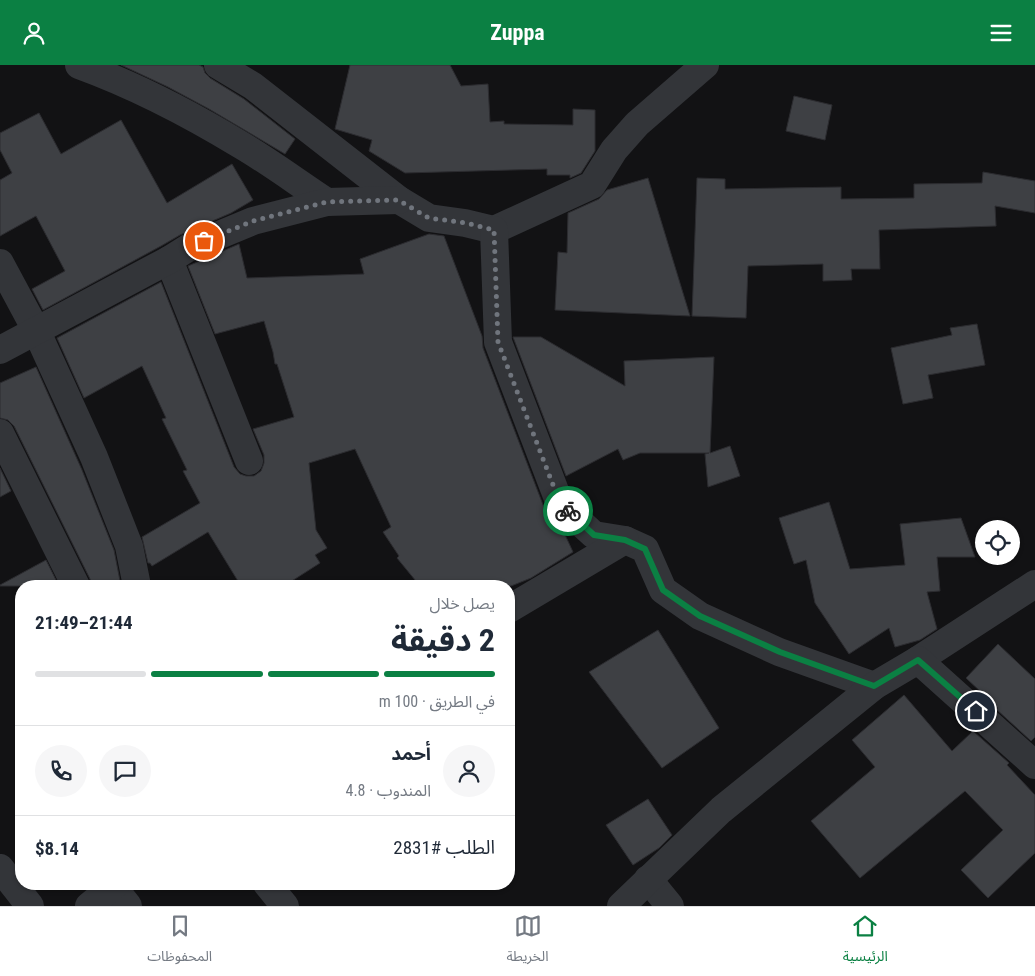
<!DOCTYPE html>
<html lang="ar">
<meta charset="utf-8">
<style>
body{margin:0;font-family:"Roboto Condensed","Noto Sans Arabic",sans-serif;background:#f6f6f7;color:#1f2937;direction:rtl;height:100vh;display:flex;flex-direction:column;font-size:19px;white-space:nowrap}
*{box-sizing:border-box;margin:0}
p{font-size:16px;color:#747a83}
.icon{flex:none;width:28px;height:28px;fill:none;stroke:currentColor;stroke-width:2;stroke-linecap:round;stroke-linejoin:round}
.map{position:relative;flex:1;overflow:hidden;direction:ltr}
.panel{position:absolute;left:15px;top:515px;width:500px;height:310px;display:flex;flex-direction:column;background:#fff;border-radius:20px;box-shadow:0 1px 4px #0004;direction:rtl}
.panel>*{flex:none}
.tools{position:absolute;left:975px;top:455px;display:grid;gap:10px}
.tools a{display:grid;place-items:center;width:45px;height:45px;border-radius:50%;background:#fff;box-shadow:0 1px 4px #0004;font-size:25px}
.pin{position:absolute;display:grid;place-items:center;width:42px;height:42px;color:#fff;margin:-21px;border:2px solid #fff;border-radius:50%;box-shadow:0 1px 5px #0007}
.courier{position:absolute;display:grid;place-items:center;width:50px;height:50px;margin:-25px;border:4px solid #0b8043;border-radius:50%;background:#fff;color:#222;box-shadow:0 1px 6px #0007}
.head em{font-style:normal;font-weight:700}
.head div{display:flex;flex-direction:column-reverse}
.head{display:flex;align-items:center;justify-content:space-between;height:85px;padding:0 20px}
h1{font-size:32px;font-weight:700;line-height:38px}
.bar{display:grid;grid-template-columns:repeat(4,1fr);gap:8px 5px;align-content:center;height:60px;padding:0 20px}
.bar i{height:6px;border-radius:4px;background:#e0e1e3}
.bar .on{background:#0b8043}
.bar p{grid-column:span 4}
.line{display:flex;align-items:center;gap:12px;padding:0 20px;border-top:1px solid #e0e1e3}
.line div{flex:1}
.round{display:grid;place-items:center;flex:none;width:52px;height:52px;border-radius:26px;background:#f6f6f7}
header{display:flex;justify-content:space-between;align-items:center;height:65px;padding:0 20px;background:#0b8043;color:#fff;font-size:22px;font-weight:700}
.menu{display:flex;justify-content:space-around;align-items:center;height:70px;border-top:1px solid #e0e1e3;background:#fff;font-size:14px;color:#747a83}
.menu a{display:grid;justify-items:center;gap:2px}
.menu .on{color:#0b8043}
.map>svg:first-child{display:block}
.building{fill:#3e4044;stroke:#2c2c30}
.lines{fill:none;stroke-linecap:round;stroke-linejoin:round}
.minor{stroke:#333539;stroke-width:28}
.done{stroke:#70757d;stroke-width:5;stroke-dasharray:0 9}
.route{stroke:#0b8043;stroke-width:6}
</style>
<header><svg class="icon" aria-label="menu" viewBox="0 0 24 24"><path d="M4 6h16M4 12h16M4 18h16"/></svg>Zuppa<svg class="icon" aria-label="person" viewBox="0 0 24 24"><circle cx="12" cy="8" r="4"/><path d="M4 21q1-7 8-7t8 7"/></svg></header>
<div class="map">
<svg width="1035" height="841" viewBox="0 0 1035 841">
<rect width="100%" height="100%" fill="#121214"/>
<g class="building">
<path d="M 121,0 L 199,0 L 203,2 L 205,8 L 210,13 L 244,34 L 295,74 L 285,89 L 209,44 L 168,22 Z"/>
<path d="M 350,0 L 450,0 L 461,21 L 488,19 L 490,57 L 504,56 L 504,59 L 573,60 L 573,44 L 595,45 L 595,86 L 581,108 L 570,113 L 570,110 L 547,110 L 547,104 L 405,108 L 369,86 L 372,75 L 335,64 Z"/>
<path d="M 794,31 L 832,40 L 825,75 L 786,66 Z"/>
<path d="M 39,48 L 61,89 L 121,55 L 167,138 L 232,99 L 253,135 L 231,148 L 180,170 L 161,181 L 43,245 L 32,224 L 65,206 L 36,151 L 0,171 L 0,115 L 12,108 L 0,85 L 0,68 Z"/>
<path d="M 983,107 L 1035,116 L 1035,148 L 995,141 L 996,161 L 879,165 L 880,204 L 851,204 L 852,215 L 823,216 L 823,199 L 748,201 L 746,253 L 692,251 L 697,113 L 725,114 L 725,124 L 841,122 L 841,134 L 914,133 L 914,119 L 982,118 Z"/>
<path d="M 648,113 L 690,251 L 555,245 L 558,187 L 567,188 L 568,148 L 599,134 L 607,125 Z"/>
<path d="M 429,169 L 444,171 L 482,271 L 483,283 L 545,445 L 561,461 L 573,487 L 531,513 L 511,521 L 420,521 L 397,493 L 399,491 L 383,467 L 391,462 L 355,384 L 309,398 L 316,465 L 327,483 L 315,490 L 320,498 L 284,521 L 241,521 L 208,467 L 152,501 L 150,498 L 148,498 L 142,472 L 200,438 L 183,406 L 187,405 L 162,354 L 166,353 L 142,301 L 84,333 L 57,273 L 161,217 L 234,402 L 240,409 L 246,411 L 254,411 L 261,406 L 264,398 L 264,390 L 253,364 L 294,352 L 277,299 L 275,299 L 273,287 L 264,256 L 215,269 L 188,201 L 239,179 L 247,213 L 364,209 L 360,194 Z"/>
<path d="M 977,259 L 985,300 L 928,310 L 933,333 L 903,339 L 891,283 L 952,270 L 950,263 Z"/>
<path d="M 513,272 L 541,272 L 625,321 L 624,296 L 714,292 L 710,388 L 730,381 L 740,411 L 708,422 L 705,389 L 709,388 L 640,388 L 623,395 L 618,384 L 566,411 Z"/>
<path d="M 36,302 L 82,405 L 114,485 L 120,516 L 110,521 L 92,521 L 90,514 L 14,361 L 8,355 L 0,353 L 0,318 Z"/>
<path d="M 0,403 L 11,426 L 0,432 Z"/>
<path d="M 829,437 L 850,504 L 905,500 L 900,459 L 961,453 L 975,492 L 937,492 L 940,526 L 927,527 L 937,564 L 920,575 L 895,582 L 889,563 L 849,589 L 815,538 L 806,495 L 794,499 L 779,453 Z"/>
<path d="M 46,495 L 59,521 L 0,521 L 0,520 Z"/>
<path d="M 658,565 L 719,663 L 662,703 L 589,607 Z"/>
<path d="M 998,579 L 1035,614 L 1035,672 L 1031,676 L 996,644 L 998,643 L 966,613 Z"/>
<path d="M 904,630 L 952,686 L 973,666 L 1009,698 L 1007,700 L 1035,730 L 1035,788 L 988,833 L 961,805 L 1003,765 L 965,726 L 860,813 L 811,756 L 875,702 L 852,675 Z"/>
<path d="M 648,734 L 672,770 L 659,783 L 633,800 L 606,760 Z"/>
</g>
<g class="lines">
<g class="minor">
<path d="M 79,0 C 134,20 190,49 241,80 C 270,97 298,118 327,137"/>
<path d="M 218,0 L 253,21 L 399,135 L 429,153 L 465,158 L 494,165 L 592,120 L 614,85 L 637,59 L 705,0"/>
<path d="M 494,165 L 498,277 L 560,439 L 594,470 L 625,475 L 645,484 L 663,525 L 700,551 L 779,587 L 874,621"/>
<path d="M 169,195 L 249,396"/>
<path d="M 0,198 L 37,267 L 94,392 L 129,481 L 137,521"/>
<path d="M 0,285 L 169,195 L 188,183 L 253,156 L 327,137 L 399,135"/>
<path d="M 0,368 L 76,521"/>
<path d="M 509,544 L 625,475"/>
<path d="M 918,595 L 1035,519"/>
<path d="M 0,803 L 30,841"/>
<path d="M 648,814 L 670,841"/>
<path d="M 267,819 L 285,841"/>
<path d="M 113,822 L 128,841"/>
<path d="M 89,841 L 116,819"/>
<path d="M 621,841 L 721,745 L 874,621 L 918,595 L 1035,700"/>
</g>
</g>
<g class="lines">
<path class="done" d="M 204,176 L 253,156 L 327,137 L 398,135 L 429,153 L 466,158 L 494,165 L 498,277 L 560,438 L 568,446"/>
<path class="route" d="M 568,446 L 594,470 L 625,475 L 645,484 L 663,525 L 700,551 L 780,587 L 874,621 L 918,595 L 976,646"/>
</g>
</svg>
<div class="tools">
<a><svg class="icon" aria-label="locate" viewBox="0 0 24 24"><circle cx="12" cy="12" r="6"/><path d="M12 2v4M12 18v4M2 12h4M18 12h4"/></svg></a>
</div>
<div class="pin" style="left:204px;top:176px;background:#ea580c"><svg class="icon" aria-label="bag" viewBox="0 0 24 24"><path d="M5 8h14l-1 12H6zM9 8a3 3 0 0 1 6 0"/></svg></div>
<div class="pin" style="left:976px;top:646px;background:#1f2937"><svg class="icon" aria-label="home" viewBox="0 0 24 24"><path d="M3 11l9-7 9 7M6 9v11h12V9"/></svg></div>
<div class="courier" style="left:568px;top:446px"><svg class="icon" aria-label="bike" viewBox="0 0 24 24"><circle cx="6" cy="16" r="4"/><circle cx="18" cy="16" r="4"/><path d="M6 16l4-8h5l3 8M10 8l3 8H6M13 5h3"/></svg></div>
<section class="panel">
<div class="head"><div><h1>2 دقيقة</h1><p>يصل خلال</p></div><em>21:44–21:49</em></div>
<div class="bar"><i class="on"></i><i class="on"></i><i class="on"></i><i></i><p>في الطريق · 100 m</p></div>
<div class="line" style="height:90px"><a class="round"><svg class="icon" aria-label="person" viewBox="0 0 24 24"><circle cx="12" cy="8" r="4"/><path d="M4 21q1-7 8-7t8 7"/></svg></a><div><b>أحمد</b><p>المندوب · 4.8</p></div><a class="round"><svg class="icon" aria-label="chat" viewBox="0 0 24 24"><path d="M4 5h16v11H9l-5 4z"/></svg></a><a class="round"><svg class="icon" aria-label="phone" viewBox="0 0 24 24"><path d="M5 4h4l2 5-3 2q2 4 5 5l2-3 5 2v4C11 20 4 13 5 4z"/></svg></a></div>
<div class="line" style="height:65px"><div>الطلب #2831</div><b>$8.14</b></div>
</section>
</div>
<nav class="menu">
<a class="on"><svg class="icon" aria-label="home" viewBox="0 0 24 24"><path d="M3 11l9-7 9 7M6 9v11h12V9"/></svg>الرئيسية</a>
<a><svg class="icon" aria-label="map" viewBox="0 0 24 24"><path d="M3 6l6-2 6 2 6-2v14l-6 2-6-2-6 2zM9 4v14M15 6v14"/></svg>الخريطة</a>
<a><svg class="icon" aria-label="saved" viewBox="0 0 24 24"><path d="M7 4h10v16l-5-4-5 4z"/></svg>المحفوظات</a>
</nav>
